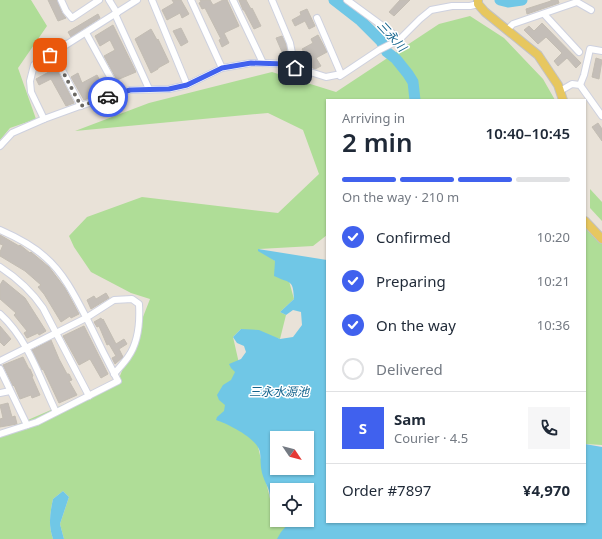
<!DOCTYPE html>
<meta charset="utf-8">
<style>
body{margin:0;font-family:"Noto Sans","Noto Sans JP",sans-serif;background:#f6f6f7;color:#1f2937;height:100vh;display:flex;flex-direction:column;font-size:15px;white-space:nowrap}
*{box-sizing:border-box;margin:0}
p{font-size:13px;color:#747a83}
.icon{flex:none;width:22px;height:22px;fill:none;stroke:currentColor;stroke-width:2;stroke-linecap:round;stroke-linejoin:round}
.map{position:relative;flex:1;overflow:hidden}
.drawer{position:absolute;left:326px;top:99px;width:260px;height:424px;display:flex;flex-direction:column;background:#fff;border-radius:0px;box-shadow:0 1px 3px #0004}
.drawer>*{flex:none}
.needle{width:26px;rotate:125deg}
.fabs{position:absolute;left:270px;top:431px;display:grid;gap:8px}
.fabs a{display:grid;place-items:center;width:44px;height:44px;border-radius:0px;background:#fff;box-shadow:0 1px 3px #0004;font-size:20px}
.pin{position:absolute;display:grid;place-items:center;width:34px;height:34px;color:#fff;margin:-17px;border-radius:8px;box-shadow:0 2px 6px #0006}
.courier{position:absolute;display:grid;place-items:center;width:40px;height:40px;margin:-20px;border:3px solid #4061ee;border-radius:50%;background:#fff;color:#222;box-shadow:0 1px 5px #0007}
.head em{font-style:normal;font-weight:600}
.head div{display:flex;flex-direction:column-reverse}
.head{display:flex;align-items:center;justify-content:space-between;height:68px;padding:0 16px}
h1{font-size:26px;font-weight:600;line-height:30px}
.bar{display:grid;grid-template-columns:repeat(4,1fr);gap:6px 4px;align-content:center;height:48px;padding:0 16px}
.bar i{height:5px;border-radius:3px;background:#e0e1e3}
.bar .active{background:#4061ee}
.bar p{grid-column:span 4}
.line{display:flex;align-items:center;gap:10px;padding:0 16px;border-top:1px solid #e0e1e3}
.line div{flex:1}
.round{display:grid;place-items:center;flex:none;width:42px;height:42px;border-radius:0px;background:#f6f6f7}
ol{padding:0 16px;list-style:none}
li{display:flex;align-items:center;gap:12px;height:44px}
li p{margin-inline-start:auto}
li .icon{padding:4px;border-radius:50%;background:#4061ee;color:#fff;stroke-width:4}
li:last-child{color:#747a83}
li i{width:22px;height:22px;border:2px solid #e0e1e3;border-radius:50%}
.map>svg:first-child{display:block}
.green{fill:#afdd97}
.water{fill:#70c7e6;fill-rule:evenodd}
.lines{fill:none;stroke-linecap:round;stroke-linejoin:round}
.river{stroke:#70c7e6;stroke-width:11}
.building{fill:#c4beb8;stroke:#c3bdb3}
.minor-casing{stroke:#ced1df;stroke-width:8}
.major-casing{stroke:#c2c2c2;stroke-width:10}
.minor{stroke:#fff;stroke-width:6}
.major{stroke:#e7c75f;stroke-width:8}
.done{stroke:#6a6864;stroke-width:4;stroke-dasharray:0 7.2}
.route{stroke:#4061ee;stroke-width:5}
.labels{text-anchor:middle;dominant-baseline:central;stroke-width:3;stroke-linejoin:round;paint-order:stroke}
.water-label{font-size:12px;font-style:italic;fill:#14648d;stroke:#fff}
</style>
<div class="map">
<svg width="602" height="539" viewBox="0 0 602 539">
<rect width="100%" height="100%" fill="#e9e2d8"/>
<g class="green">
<path d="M 0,0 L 31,0 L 47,26 L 18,68 L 36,119 L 10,128 L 0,140 Z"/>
<path d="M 470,16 L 504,38 L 543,79 L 555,100 L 327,100 L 327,235 L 313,246 L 259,249 L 275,261 L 289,281 L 294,299 L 280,312 L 286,315 L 280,339 L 241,329 L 233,337 L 270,499 L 277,505 L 277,520 L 288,520 L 288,524 L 279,539 L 64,539 L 60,524 L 69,497 L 63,491 L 53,499 C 50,513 48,525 53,539 L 0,539 L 0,432 L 118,381 L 150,299 L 131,293 L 91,272 L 74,247 L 69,236 L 87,217 L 142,197 L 278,213 L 319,174 L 303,130 L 268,113 L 75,131 L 149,103 L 272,72 L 336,92 L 439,24 Z"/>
<path d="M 590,189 L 602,202 L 602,221 L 590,208 Z"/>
<path d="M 585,223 L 602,240 L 602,445 L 585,444 Z"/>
</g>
<g class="water">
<path d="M 258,249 L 327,260 L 327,522 L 585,522 L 585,444 L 602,447 L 602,539 L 277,539 L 281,532 L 288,524 L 288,520 L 307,520 L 307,490 L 277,490 L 277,504 L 270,499 C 270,488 265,484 262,473 C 260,466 261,459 260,452 C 257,438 228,424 216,420 L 217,417 L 224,411 L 225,405 L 219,400 L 217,395 L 223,385 L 231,380 L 235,372 L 231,368 L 229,364 L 241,359 L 246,352 L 244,346 L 237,343 L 233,337 L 241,329 L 259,330 L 280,339 L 293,337 L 302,325 L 301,312 L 293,310 L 286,315 L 280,312 L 294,299 C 293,279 291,284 274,276 L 275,261 L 258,251 ZM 277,438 L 307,438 L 307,468 L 277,468 Z"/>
<path d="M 63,491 L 69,497 L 60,524 L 64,539 L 53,539 C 48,525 50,513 53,499 Z"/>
</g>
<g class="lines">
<g class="river">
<path d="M 334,0 L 361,21 L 381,41 L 387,52 L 396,59 L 408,74 L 413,82 L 415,100"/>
<path d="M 500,0 L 508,2 L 522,0"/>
</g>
</g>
<g class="building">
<path d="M 48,0 L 57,0 L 62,13 L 66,18 L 58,21 Z"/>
<path d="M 172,0 L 181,0 L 189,14 L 182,18 L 180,13 L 167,20 L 162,10 L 174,3 Z"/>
<path d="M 200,0 L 210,0 L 213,5 L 223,0 L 227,0 L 239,26 L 224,33 L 229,43 L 222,47 L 219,40 L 221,39 L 205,8 L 202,9 L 199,3 L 201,2 Z"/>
<path d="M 239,0 L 246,0 L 251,9 L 252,8 L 261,26 L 254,29 L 244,10 L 243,10 Z"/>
<path d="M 400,0 L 410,0 L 394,16 L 389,12 Z"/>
<path d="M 551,0 L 558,0 L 559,3 L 527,14 L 526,9 L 551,1 Z"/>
<path d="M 307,9 L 315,26 L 309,29 L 305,21 L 295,26 L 292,20 L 301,15 L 300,12 Z"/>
<path d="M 98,14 L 100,18 L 71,37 L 68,32 Z"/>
<path d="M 542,23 L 581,63 L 576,68 L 567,58 L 558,66 L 554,61 L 562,53 L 546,37 L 538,44 L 524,30 L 529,26 L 534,31 Z"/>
<path d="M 113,25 L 136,72 L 117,80 L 104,56 L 115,50 L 110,40 L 100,46 L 95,36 Z"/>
<path d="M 181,28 L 188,42 L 181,46 L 173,31 Z"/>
<path d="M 151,29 L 157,40 L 158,39 L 169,62 L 158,68 L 158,69 L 151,73 L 135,39 Z"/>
<path d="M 318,35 L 327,52 L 316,58 L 321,66 L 315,69 L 313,68 L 302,49 L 313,43 L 311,39 Z"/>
<path d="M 282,36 L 286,44 L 289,60 L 285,59 L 276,38 Z"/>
<path d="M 596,58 L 602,60 L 599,79 L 592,77 Z"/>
<path d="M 56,68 L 68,91 L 74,103 L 66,106 L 51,79 L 39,85 L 36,79 Z"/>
<path d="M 78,73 L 82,83 L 97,75 L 103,86 L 106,85 L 109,91 L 84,100 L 71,77 Z"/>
<path d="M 598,123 L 602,129 L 602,141 L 592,127 Z"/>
<path d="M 0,235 L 19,246 L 20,245 L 30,253 L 31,252 L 49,267 L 65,288 L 79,314 L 71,318 L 70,316 L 61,322 L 44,294 L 38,287 L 41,285 L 25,271 L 0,256 L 0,252 L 3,245 L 0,244 Z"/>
<path d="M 3,280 L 25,298 L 46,331 L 39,335 L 38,333 L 27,338 L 24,333 L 27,331 L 14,315 L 16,313 L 0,299 L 0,285 Z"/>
<path d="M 106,293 L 109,298 L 91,309 L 87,300 L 94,296 L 96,299 Z"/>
<path d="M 101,318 L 102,320 L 103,319 L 116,344 L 124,339 L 127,344 L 119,349 L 123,357 L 115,364 L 112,358 L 116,356 L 109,344 L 107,345 L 99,326 L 97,327 L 94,322 Z"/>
<path d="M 0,326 L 11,339 L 4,346 L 0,342 Z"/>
<path d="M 84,326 L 108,374 L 101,378 L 90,359 L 79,365 L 63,336 Z"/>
<path d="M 51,340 L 59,359 L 67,374 L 69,374 L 72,380 L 69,381 L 77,395 L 59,403 L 43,369 L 42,370 L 32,350 Z"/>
<path d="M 23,357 L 29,369 L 30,369 L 33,376 L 32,377 L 40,395 L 32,398 L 31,395 L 20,399 L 14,385 L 13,386 L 3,365 Z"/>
<path d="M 8,403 L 12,417 L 15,416 L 17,424 L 0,427 L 0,419 L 3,418 L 0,405 Z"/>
</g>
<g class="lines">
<defs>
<g id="minor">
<path d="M 61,0 L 66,11 L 72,18 L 99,0"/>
<path d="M 109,0 L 117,13"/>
<path d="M 152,0 L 187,85"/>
<path d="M 191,0 L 222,68"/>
<path d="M 233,0 L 263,63"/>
<path d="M 272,0 L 290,43 L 295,68"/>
<path d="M 347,0 L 392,33 L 399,40"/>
<path d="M 115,14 L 149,89"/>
<path d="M 544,14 L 579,52"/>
<path d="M 317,18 L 341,74"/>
<path d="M 507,30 L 513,24 L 577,2 L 591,10"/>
<path d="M 86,33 L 119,93"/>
<path d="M 53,53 L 81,106"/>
<path d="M 340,76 L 379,50 L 399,40 L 420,19 L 431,10 L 452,6 L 470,6 L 478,4"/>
<path d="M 580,85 L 584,75 L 590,49 L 602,51"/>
<path d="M 560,91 L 572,84 L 580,85 L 602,116"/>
<path d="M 44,119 L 31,92 L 30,81 L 34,65 L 137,0"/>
<path d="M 0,146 L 12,133 L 44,119 L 77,107 L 130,90 L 169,89 L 187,85 L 222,68 L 251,63 L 263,63 L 285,64 L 326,77 L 341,74"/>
<path d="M 0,230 C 16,237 32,245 45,257 C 65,274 77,300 89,323 C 98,342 108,362 118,381 L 37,422 L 0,434"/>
<path d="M 0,267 C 17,278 32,292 43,308 L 89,396"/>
<path d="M 0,314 C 28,339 40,379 56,412"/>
<path d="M 0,361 L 86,318 L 114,300 L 132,299 L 139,304 C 140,321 138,343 128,357 C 124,363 119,368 114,374"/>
<path d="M 0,369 L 27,425"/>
<path d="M 0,393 L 10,391"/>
</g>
<g id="major">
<path d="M 478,0 L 478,4 L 485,12 L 538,55 L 558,85 L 563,100"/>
<path d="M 585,221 L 602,239"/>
</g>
</defs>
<use href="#minor" class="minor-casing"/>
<use href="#major" class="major-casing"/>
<use href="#minor" class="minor"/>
<use href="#major" class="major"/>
</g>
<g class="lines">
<path class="done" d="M 50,55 L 53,53 L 81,106 L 108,97"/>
<path class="route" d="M 108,97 L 130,90 L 169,89 L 187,85 L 222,68 L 251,63 L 285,64 L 295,68"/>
</g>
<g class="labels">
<g class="water-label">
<text transform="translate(392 36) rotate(48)">三永川</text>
<text x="279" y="391">三永水源池</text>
</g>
</g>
</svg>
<div class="fabs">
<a><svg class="needle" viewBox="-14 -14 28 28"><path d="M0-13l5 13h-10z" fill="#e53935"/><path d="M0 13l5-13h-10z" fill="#747a83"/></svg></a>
<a><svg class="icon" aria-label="locate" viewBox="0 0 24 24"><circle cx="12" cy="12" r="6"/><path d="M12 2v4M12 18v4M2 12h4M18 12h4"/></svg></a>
</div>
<div class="pin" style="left:50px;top:55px;background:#ea580c"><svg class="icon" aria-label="bag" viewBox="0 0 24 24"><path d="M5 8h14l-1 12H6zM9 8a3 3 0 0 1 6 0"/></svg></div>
<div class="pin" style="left:295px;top:68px;background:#1f2937"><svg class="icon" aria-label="home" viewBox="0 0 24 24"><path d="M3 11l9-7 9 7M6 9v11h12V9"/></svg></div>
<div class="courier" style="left:108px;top:97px"><svg class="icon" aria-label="car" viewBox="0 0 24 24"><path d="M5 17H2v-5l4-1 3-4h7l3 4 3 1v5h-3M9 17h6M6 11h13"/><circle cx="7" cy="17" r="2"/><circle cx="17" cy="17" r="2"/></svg></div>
<section class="drawer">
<div class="head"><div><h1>2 min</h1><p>Arriving in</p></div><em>10:40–10:45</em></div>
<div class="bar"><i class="active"></i><i class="active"></i><i class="active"></i><i></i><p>On the way · 210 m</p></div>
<ol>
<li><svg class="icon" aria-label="check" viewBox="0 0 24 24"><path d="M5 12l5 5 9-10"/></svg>Confirmed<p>10:20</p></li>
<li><svg class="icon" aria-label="check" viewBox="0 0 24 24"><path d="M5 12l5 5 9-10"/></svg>Preparing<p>10:21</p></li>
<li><svg class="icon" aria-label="check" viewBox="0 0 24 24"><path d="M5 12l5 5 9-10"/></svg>On the way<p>10:36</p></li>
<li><i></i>Delivered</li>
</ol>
<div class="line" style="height:72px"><b class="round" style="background:#4061ee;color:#fff">S</b><div><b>Sam</b><p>Courier · 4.5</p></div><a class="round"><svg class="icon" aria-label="phone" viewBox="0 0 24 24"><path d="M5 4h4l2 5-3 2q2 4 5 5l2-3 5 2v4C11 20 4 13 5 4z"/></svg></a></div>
<div class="line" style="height:52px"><div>Order #7897</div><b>¥4,970</b></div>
</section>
</div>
